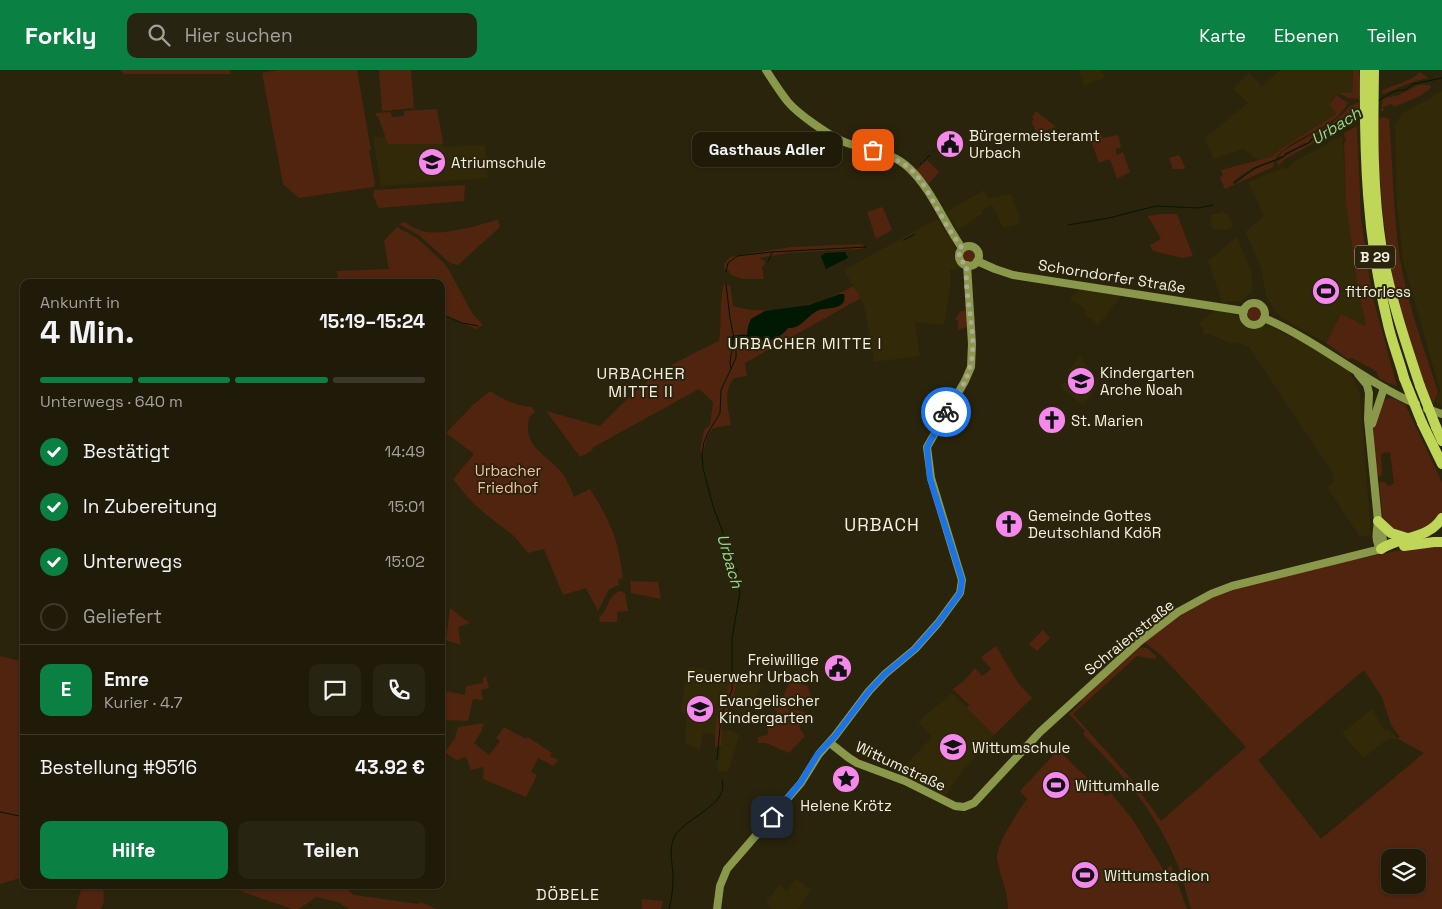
<!DOCTYPE html>
<html lang="de">
<meta charset="utf-8">
<style>
body{margin:0;font-family:"Space Grotesk",sans-serif;background:#282412;color:#f1f3f6;height:100vh;display:flex;flex-direction:column;font-size:19px;white-space:nowrap}
*{box-sizing:border-box;margin:0}
p{font-size:16px;color:#a2a19c}
.icon{flex:none;width:28px;height:28px;fill:none;stroke:currentColor;stroke-width:2;stroke-linecap:round;stroke-linejoin:round}
.map{position:relative;flex:1;overflow:hidden}
.panel{position:absolute;left:20px;top:209px;width:425px;height:610px;display:flex;flex-direction:column;background:#201b09;border-radius:10px;box-shadow:0 1px 4px #0004,0 0 0 1px #3d392a}
.panel>*{flex:none}
.tools{position:absolute;left:1381px;top:779px;display:grid;gap:10px}
.tools a{display:grid;place-items:center;width:45px;height:45px;border-radius:10px;background:#201b09;box-shadow:0 1px 4px #0004,0 0 0 1px #3d392a;font-size:25px}
.pin{position:absolute;display:grid;place-items:center;width:42px;height:42px;color:#fff;margin:-21px;border-radius:10px;box-shadow:0 2px 8px #0006}
.courier{position:absolute;display:grid;place-items:center;width:50px;height:50px;margin:-25px;border:4px solid #1a73e8;border-radius:50%;background:#fff;color:#222;box-shadow:0 1px 6px #0007}
.bubble{position:absolute;height:35px;border-radius:10px;background:#201b09;box-shadow:0 1px 4px #0004,0 0 0 1px #3d392a;font-size:16px;font-weight:700;line-height:35px;text-align:center}
.summary em{font-style:normal;font-weight:700}
.summary div{display:flex;flex-direction:column-reverse}
.summary{display:flex;align-items:center;justify-content:space-between;height:85px;padding:0 20px}
h1{font-size:32px;font-weight:700;line-height:38px}
.bar{display:grid;grid-template-columns:repeat(4,1fr);gap:8px 5px;align-content:center;height:60px;padding:0 20px}
.bar i{height:6px;border-radius:4px;background:#3d392a}
.bar .active{background:#0b8043}
.bar p{grid-column:span 4}
.line{display:flex;align-items:center;gap:12px;padding:0 20px;border-top:1px solid #3d392a}
.line div{flex:1}
.round{display:grid;place-items:center;flex:none;width:52px;height:52px;border-radius:10px;background:#282412}
ol{padding:0 20px;list-style:none}
li{display:flex;align-items:center;gap:15px;height:55px}
li p{margin-inline-start:auto}
li .icon{padding:5px;border-radius:50%;background:#0b8043;color:#fff;stroke-width:4}
li:last-child{color:#a2a19c}
li i{width:28px;height:28px;border:2px solid #3d392a;border-radius:50%}
.button{display:flex;gap:10px;margin-top:auto;padding:10px 20px}
.button a{flex:1;height:58px;border-radius:10px;background:#0b8043;color:#fff;font-size:20px;font-weight:700;line-height:58px;text-align:center}
.button a+a{background:#282412;color:#f1f3f6}
header{display:flex;align-items:center;gap:30px;box-sizing:border-box;height:70px;padding:0 25px;background:#0b8043;color:#fff}
header strong{font-size:24px}
nav{display:flex;gap:28px;margin-inline-start:auto;font-size:18px}
.search{width:350px;height:45px;background:#282412;display:flex;align-items:center;gap:12px;box-sizing:border-box;padding:0 18px;border-radius:10px;color:#a2a19c;font-size:19px}
.map>svg:first-child{display:block}
.built{fill:#322908}
.green{fill:#50240f;fill-rule:evenodd}
.water{fill:#011802}
.lines{fill:none;stroke-linecap:round;stroke-linejoin:round}
.stream{stroke:#011802;stroke-width:1}
.canal{stroke:#011802;stroke-width:5}
.secondary{stroke:#89984b;stroke-width:8}
.highway{stroke:#bfd658;stroke-width:10}
.highway-bridge{stroke:#bfd658;stroke-width:10}
.done{stroke:#aea996;stroke-width:5;stroke-dasharray:0 9}
.route{stroke:#1a73e8;stroke-width:6}
.labels{text-anchor:middle;dominant-baseline:central;stroke-width:4;stroke-linejoin:round;paint-order:stroke}
.shield{fill:#2b240c;stroke:#b8b3a1;stroke-width:1}
.shield-label{font-size:14px;font-weight:bold;fill:#f4f0e1}
.poi-label{font-size:15px;fill:#f4f0e1;stroke:#2b240c;text-anchor:start}
.street-label{font-size:15px;fill:#f4f0e1;stroke:#2b240c}
.park-label{font-size:15px;fill:#f6bda4;stroke:#2b240c}
.water-label{font-size:16px;font-style:italic;fill:#93d990;stroke:#2b240c}
.neighbourhood-label{font-size:16px;letter-spacing:1px;fill:#f4f0e1;stroke:#2b240c}
.quarter-label{font-size:18px;letter-spacing:1px;fill:#f4f0e1;stroke:#2b240c}
</style>
<header>
<strong>Forkly</strong>
<div class="search"><svg class="icon" aria-label="search" viewBox="0 0 24 24"><circle cx="10" cy="10" r="6"/><path d="M15 15l6 6"/></svg>Hier suchen</div>
<nav><a>Karte</a><a>Ebenen</a><a>Teilen</a></nav>
</header>
<div class="map">
<svg width="1442" height="839" viewBox="0 0 1442 839">
<rect width="100%" height="100%" fill="#2b240c"/>
<g class="built">
<path d="M 1079,0 L 1102,0 L 1105,8 L 1084,15 Z"/>
<path d="M 1280,0 L 1353,0 L 1352,23 L 1336,25 L 1333,27 L 1337,44 L 1282,78 L 1271,87 L 1259,91 L 1244,79 L 1213,89 L 1205,68 L 1248,33 L 1233,19 L 1249,3 L 1262,16 Z"/>
<path d="M 1442,21 L 1442,335 L 1436,333 L 1440,320 L 1403,191 L 1397,133 L 1395,54 L 1403,43 Z"/>
<path d="M 435,57 L 441,64 L 443,77 L 485,75 L 488,108 L 381,116 L 373,67 L 425,64 L 425,58 Z"/>
<path d="M 1341,66 L 1343,69 L 1346,134 L 1357,212 L 1366,256 L 1341,244 L 1326,273 L 1282,248 L 1273,239 L 1266,225 L 1261,198 L 1246,163 L 1246,161 L 1264,146 L 1248,112 L 1280,99 L 1287,98 L 1297,90 Z"/>
<path d="M 984,120 L 988,128 L 1011,124 L 1018,143 L 1020,154 L 1003,158 L 992,135 L 982,140 L 983,143 L 958,160 L 946,142 Z"/>
<path d="M 1223,142 L 1228,144 L 1233,157 L 1226,160 L 1212,159 L 1210,145 Z"/>
<path d="M 937,149 L 957,180 L 956,192 L 961,198 L 950,200 L 951,212 L 944,255 L 915,252 L 920,286 L 874,292 L 864,235 L 844,200 Z"/>
<path d="M 1237,167 L 1251,201 L 1253,220 L 1242,231 L 1222,232 L 1208,191 Z"/>
<path d="M 1080,218 L 1122,225 L 1098,255 L 1084,243 L 1086,240 L 1070,229 Z"/>
<path d="M 1216,240 L 1237,245 L 1244,255 L 1254,259 L 1267,255 L 1307,275 L 1350,301 L 1360,324 L 1371,465 L 1360,467 L 1327,417 L 1333,413 L 1333,404 L 1249,277 L 1239,273 L 1231,274 L 1210,264 L 1203,264 L 1203,259 L 1198,253 Z"/>
<path d="M 1080,286 L 1098,313 L 1095,319 L 1083,335 L 1060,317 L 1071,303 L 1069,300 Z"/>
<path d="M 688,597 L 703,598 L 707,601 L 729,603 L 729,620 L 720,637 L 715,664 L 703,663 L 700,680 L 685,673 L 687,645 L 680,641 Z"/>
<path d="M 736,604 L 762,615 L 747,645 L 729,637 L 733,628 L 736,616 Z"/>
<path d="M 952,623 L 994,665 L 956,709 L 944,729 L 913,710 L 897,704 L 932,667 L 918,652 Z"/>
<path d="M 1372,639 L 1385,661 L 1388,659 L 1398,669 L 1388,669 L 1363,688 L 1342,663 Z"/>
<path d="M 722,660 L 733,661 L 739,665 L 729,700 L 726,702 L 718,701 L 716,690 L 719,690 Z"/>
<path d="M 796,809 L 811,820 L 798,839 L 772,839 L 766,831 L 780,815 L 787,821 Z"/>
</g>
<g class="green">
<path d="M 120,0 L 230,0 L 231,4 L 124,4 Z"/>
<path d="M 278,0 L 357,0 L 371,80 L 369,80 L 375,114 L 373,117 L 299,128 L 283,114 L 262,3 Z"/>
<path d="M 379,0 L 411,0 L 414,38 L 382,41 Z"/>
<path d="M 1353,0 L 1359,0 L 1359,29 L 1348,28 L 1339,23 L 1352,23 Z"/>
<path d="M 1420,2 L 1428,8 C 1412,11 1398,18 1383,24 L 1382,21 C 1395,14 1410,12 1420,2 Z"/>
<path d="M 1418,15 L 1430,15 L 1431,18 L 1418,27 L 1394,37 L 1392,34 L 1383,37 L 1384,41 L 1381,41 L 1383,29 L 1399,25 Z"/>
<path d="M 1336,25 L 1348,33 C 1335,60 1285,68 1275,90 C 1259,94 1245,101 1233,112 L 1235,114 C 1247,103 1259,96 1274,92 L 1273,97 L 1225,119 L 1220,107 L 1223,106 L 1221,100 L 1271,87 L 1282,78 L 1336,44 L 1330,35 Z"/>
<path d="M 1359,32 L 1359,39 L 1335,53 L 1331,57 L 1321,64 L 1311,68 L 1309,72 L 1302,74 L 1283,86 L 1279,86 L 1283,81 L 1329,55 L 1345,42 L 1349,37 Z"/>
<path d="M 437,39 L 443,72 L 442,74 L 427,74 L 427,70 L 426,74 L 388,74 L 378,46 L 376,46 L 376,43 L 391,42 L 392,47 L 404,46 L 404,41 Z"/>
<path d="M 1036,41 L 1056,57 L 1037,64 L 1031,51 L 1034,50 L 1032,47 Z"/>
<path d="M 1359,42 L 1358,48 L 1285,89 L 1279,95 L 1277,93 L 1278,91 L 1303,75 L 1310,73 L 1316,67 L 1322,65 L 1339,52 Z"/>
<path d="M 1384,47 L 1389,49 C 1393,96 1393,143 1400,190 C 1408,235 1424,279 1438,322 L 1434,333 C 1424,320 1417,296 1412,280 C 1388,205 1377,128 1379,48 Z"/>
<path d="M 1357,56 L 1361,148 L 1372,224 L 1397,316 L 1388,313 L 1379,308 L 1376,301 L 1352,288 L 1348,289 L 1326,273 L 1341,244 L 1366,256 L 1357,212 L 1346,134 L 1344,72 L 1346,72 L 1344,63 Z"/>
<path d="M 1100,61 L 1102,68 L 1118,65 L 1121,77 L 1115,79 L 1117,85 L 1123,82 L 1130,102 L 1117,109 L 1110,89 L 1099,93 L 1089,65 Z"/>
<path d="M 1179,85 L 1185,97 L 1184,99 L 1173,99 L 1169,88 Z"/>
<path d="M 927,90 L 939,102 L 929,114 L 916,100 Z"/>
<path d="M 465,115 L 464,131 L 379,138 L 373,126 L 374,120 Z"/>
<path d="M 882,137 L 884,140 L 892,160 L 876,169 L 867,142 Z"/>
<path d="M 1160,144 L 1177,144 L 1193,186 L 1182,188 L 1153,181 L 1150,175 L 1161,169 L 1148,146 Z"/>
<path d="M 498,150 L 500,157 L 458,195 L 450,193 L 419,165 L 399,154 L 405,152 C 409,155 414,158 419,160 C 439,168 477,155 498,150 Z"/>
<path d="M 397,157 L 417,168 L 443,192 L 450,202 L 472,243 L 483,255 L 476,259 L 441,245 L 441,212 L 348,212 L 338,210 L 337,201 L 389,199 L 384,171 Z"/>
<path d="M 862,174 L 864,176 L 862,179 L 788,183 L 759,188 L 765,191 L 765,194 L 762,197 L 764,209 L 743,209 L 731,205 L 729,201 L 724,199 L 725,193 L 730,187 L 740,185 L 791,177 Z"/>
<circle cx="969" cy="185" r="7"/>
<path d="M 724,214 L 730,215 L 733,236 C 741,238 749,240 756,240 C 788,243 826,232 853,216 L 861,228 L 745,293 L 747,306 L 734,308 C 723,322 728,339 731,355 L 713,358 L 707,367 L 704,380 L 702,383 L 700,381 L 704,360 L 710,355 L 713,332 L 699,319 L 592,378 L 593,380 L 580,387 L 546,341 L 600,356 C 615,341 631,324 648,311 C 670,294 694,283 719,271 C 722,252 719,231 724,214 Z"/>
<circle cx="1254" cy="244" r="8"/>
<path d="M 961,241 L 966,241 L 967,257 L 958,260 L 958,250 L 955,249 Z"/>
<path d="M 490,321 C 503,330 516,335 532,337 L 535,342 L 530,346 C 520,376 548,385 562,403 C 567,409 571,420 574,427 L 590,419 C 611,452 618,469 623,508 L 618,510 L 619,515 L 609,519 L 598,541 L 586,518 L 563,525 L 544,479 L 528,483 L 515,467 L 483,442 L 468,428 L 453,409 L 474,384 L 446,363 L 473,335 Z"/>
<path d="M 1392,328 L 1405,334 L 1442,412 L 1442,443 L 1421,463 L 1401,465 L 1383,451 L 1379,412 L 1385,412 L 1387,416 L 1394,414 L 1390,382 L 1381,383 L 1382,405 L 1380,407 L 1377,405 C 1375,387 1365,329 1392,328 Z"/>
<path d="M 1424,475 L 1442,475 L 1442,839 L 1191,839 C 1186,823 1183,806 1176,791 C 1155,740 1121,703 1083,664 L 1085,661 L 1069,644 L 1082,632 L 1080,630 L 1138,577 L 1147,578 L 1157,587 L 1155,589 L 1137,586 L 1073,644 L 1131,709 L 1161,751 L 1246,677 L 1162,586 L 1144,572 L 1168,553 L 1189,539 L 1229,520 L 1283,505 ZM 1364,600 L 1382,627 L 1391,655 L 1400,667 L 1398,669 L 1424,683 L 1321,769 L 1258,690 ZM 1390,788 L 1418,788 L 1418,815 L 1390,815 Z"/>
<path d="M 630,511 L 658,512 L 661,529 L 631,523 Z"/>
<path d="M 620,521 L 625,523 L 628,541 L 617,542 L 617,552 L 600,552 L 599,548 C 609,539 607,526 620,521 Z"/>
<path d="M 450,538 L 470,553 L 458,557 L 461,575 L 446,570 Z"/>
<path d="M 1043,560 L 1050,568 L 1037,581 L 1029,574 Z"/>
<path d="M 996,576 L 1018,613 L 1032,628 L 994,665 L 967,638 L 969,635 L 953,619 L 965,610 L 975,598 L 982,606 L 991,599 L 981,587 Z"/>
<path d="M 0,586 L 24,592 L 24,807 L 0,814 Z"/>
<path d="M 729,603 L 736,604 L 736,616 L 733,628 L 722,653 L 721,676 L 715,677 C 715,664 715,649 720,637 C 726,623 731,619 729,603 Z"/>
<path d="M 486,606 L 489,618 L 481,620 L 483,630 L 473,629 L 468,651 L 441,650 L 441,620 L 465,625 L 466,616 L 483,613 L 483,608 Z"/>
<path d="M 791,610 L 808,616 L 811,627 L 809,635 L 789,634 L 788,640 L 796,640 L 804,642 L 805,646 L 799,650 L 800,659 L 805,666 L 789,683 L 766,673 L 758,673 L 758,667 L 768,665 L 767,649 L 774,648 L 777,641 L 774,639 L 776,626 L 784,626 L 785,622 Z"/>
<path d="M 484,653 L 481,662 L 474,673 L 489,685 L 500,671 L 496,668 L 504,657 L 526,669 L 528,667 L 552,683 L 550,686 L 558,690 L 554,696 L 538,688 L 531,702 L 537,705 L 526,727 L 483,709 L 484,697 L 471,700 L 466,687 L 456,690 L 445,682 L 455,668 L 458,657 Z"/>
<path d="M 1058,680 L 1106,726 L 1111,723 L 1133,750 L 1164,801 L 1171,795 L 1187,839 L 1008,839 C 1008,821 1000,806 997,789 C 995,776 1019,740 1027,729 L 1020,721 Z"/>
<path d="M 82,815 L 103,815 L 104,832 L 101,839 L 76,839 Z"/>
<path d="M 228,815 L 343,815 L 354,825 L 419,834 L 420,832 L 437,839 L 349,839 L 338,832 L 316,827 L 299,839 L 292,839 L 231,818 Z"/>
<path d="M 642,829 L 663,831 L 661,839 L 642,839 Z"/>
</g>
<g class="water">
<path d="M 845,182 L 848,188 L 826,199 L 821,186 L 826,183 Z"/>
<path d="M 840,224 L 844,224 C 848,241 826,237 819,240 C 807,245 802,259 788,258 C 777,273 761,273 745,269 L 744,265 L 747,265 L 748,256 L 751,249 L 765,241 L 809,235 Z"/>
</g>
<g class="lines">
<g class="stream">
<path d="M 1377,32 C 1385,26 1395,19 1405,20 L 1413,14 L 1442,8"/>
<path d="M 949,64 L 950,63"/>
<path d="M 941,71 L 947,66"/>
<path d="M 933,82 L 934,81"/>
<path d="M 923,92 L 930,85"/>
<path d="M 920,95 L 921,93"/>
<path d="M 1234,113 L 1255,98 L 1283,87 L 1285,84 L 1309,73 L 1312,69 L 1322,65 L 1336,53 L 1360,40"/>
<path d="M 1068,155 L 1109,148 L 1156,136 L 1198,138 L 1213,135"/>
<path d="M 904,170 L 915,164"/>
<path d="M 768,191 L 772,183"/>
<path d="M 726,202 L 728,193 L 737,186 L 771,182 L 866,177"/>
<path d="M 298,212 L 307,209 L 365,212"/>
<path d="M 441,244 L 462,253 L 478,256"/>
<path d="M 731,298 L 730,293 L 733,270"/>
<path d="M 717,690 L 721,646 L 732,620 L 732,568 L 740,523 L 737,501 L 713,436 L 703,398 L 702,384 L 704,372 L 708,363 L 720,343 L 721,320 L 736,288 L 736,274 L 734,268 L 730,248 L 726,214"/>
<path d="M 0,742 L 24,747"/>
<path d="M 669,839 C 672,828 673,819 673,808 C 673,793 667,776 677,763 C 690,746 730,733 722,710"/>
</g>
<path class="canal" d="M 734,268 L 744,267"/>
<g class="secondary">
<path d="M 766,0 C 773,11 780,22 788,32 C 798,44 832,68 847,73 C 868,80 893,82 910,99 C 931,119 945,154 962,178"/>
<circle cx="969" cy="186" r="10"/>
<path d="M 977,191 L 995,199 L 1013,205 L 1244,241"/>
<circle cx="1254" cy="244" r="11"/>
<path d="M 1264,248 C 1318,271 1363,311 1416,334"/>
<path d="M 1358,304 L 1367,315 L 1369,323 L 1368,349 L 1378,451 C 1377,461 1374,471 1381,479"/>
<path d="M 1427,339 L 1442,344"/>
<path d="M 1372,354 L 1384,318"/>
<path d="M 1378,452 C 1382,462 1385,469 1381,479"/>
<path d="M 830,673 L 849,688 L 857,693 L 905,711 L 955,736 L 964,737 L 974,733 L 1040,662 L 1140,571 L 1178,542 L 1211,524 L 1232,516 L 1381,479"/>
<path d="M 717,839 L 720,816 L 727,799 L 801,713 L 819,684 L 835,666 L 869,621 L 885,604 L 915,579 L 938,553 L 960,523 L 962,510 L 931,408 L 927,377 L 965,311 L 971,297 L 972,274 L 967,195"/>
</g>
<g class="highway">
<path d="M 1365,0 C 1364,86 1367,166 1387,250 C 1391,270 1399,289 1404,308"/>
<path d="M 1374,0 C 1373,60 1372,120 1382,180 C 1390,226 1405,271 1420,316"/>
<path d="M 1422,353 L 1442,394"/>
<path d="M 1436,357 L 1442,371"/>
<path d="M 1378,451 L 1391,463 L 1407,468"/>
<path d="M 1404,476 L 1434,472 L 1442,472"/>
<path d="M 1381,479 C 1400,466 1428,470 1442,448"/>
</g>
<g class="highway-bridge">
<path d="M 1404,308 L 1422,353"/>
<path d="M 1420,316 L 1436,357"/>
</g>
</g>
<g class="lines">
<path class="done" d="M 873,80 C 885,85 897,89 908,97 C 923,109 931,129 941,145 C 947,157 955,168 962,178 L 959,184 L 960,190 L 967,195 C 963,227 979,266 970,297 C 966,314 955,328 946,342"/>
<path class="route" d="M 772,747 L 801,712 L 818,684 L 835,666 L 869,621 L 885,604 L 915,579 L 938,553 L 960,523 L 962,510 L 930,408 L 927,377 L 946,342"/>
</g>
<defs>
<symbol id="civic-disc" viewBox="-11 -11 22 22"><circle r="9.5" fill="#f688ed" stroke="#2b240c"/><path d="M-.6-6.5H3V-4.5H.6V-3L4-1V1h2V6H-6V1h2V-1L-.6-3ZM-1.2 2.5V6h2.4V2.5Z" fill="#111"/></symbol>
<symbol id="school-disc" viewBox="-11 -11 22 22"><circle r="9.5" fill="#f688ed" stroke="#2b240c"/><path d="M0-5L7-2L0 1L-7-2ZM-4 1L0 2.5L4 1V4Q0 6-4 4Z" fill="#111"/></symbol>
<symbol id="stadium-disc" viewBox="-11 -11 22 22"><circle r="9.5" fill="#f688ed" stroke="#2b240c"/><path d="M0-5a6.5 5 0 1 0 0 10a6.5 5 0 1 0 0-10ZM-3.5-1.8h7v3.6h-7Z" fill="#111"/></symbol>
<symbol id="church-disc" viewBox="-11 -11 22 22"><circle r="9.5" fill="#f688ed" stroke="#2b240c"/><path d="M-1.2-6h2.4v3.5h3.3v2.4h-3.3V6h-2.4V-.1h-3.3v-2.4h3.3Z" fill="#111"/></symbol>
<symbol id="sight-disc" viewBox="-11 -11 22 22"><circle r="9.5" fill="#f688ed" stroke="#2b240c"/><path d="M0-6L1.8-2.2L6-1.7L2.9 1.2L3.7 5.4L0 3.3L-3.7 5.4L-2.9 1.2L-6-1.7L-1.8-2.2Z" fill="#111"/></symbol>
</defs>
<g fill-rule="evenodd">
<use href="#civic-disc" x="934" y="58" width="32" height="32"/>
<use href="#school-disc" x="416" y="76" width="32" height="32"/>
<use href="#stadium-disc" x="1310" y="205" width="32" height="32"/>
<use href="#school-disc" x="1065" y="295" width="32" height="32"/>
<use href="#church-disc" x="1036" y="334" width="32" height="32"/>
<use href="#church-disc" x="993" y="438" width="32" height="32"/>
<use href="#civic-disc" x="822" y="582" width="32" height="32"/>
<use href="#school-disc" x="684" y="623" width="32" height="32"/>
<use href="#school-disc" x="937" y="661" width="32" height="32"/>
<use href="#sight-disc" x="830" y="693" width="32" height="32"/>
<use href="#stadium-disc" x="1040" y="699" width="32" height="32"/>
<use href="#stadium-disc" x="1069" y="789" width="32" height="32"/>
</g>
<g class="labels">
<rect class="shield" x="1355" y="175.5" width="40" height="23" rx="4"/>
<g class="shield-label">
<text x="1375" y="187">B 29</text>
</g>
<g class="poi-label">
<text x="969" y="65">Bürgermeisteramt<tspan x="969" dy="17">Urbach</tspan></text>
<text x="451" y="92">Atriumschule</text>
<text x="1345" y="221">fitforless</text>
<text x="1100" y="302">Kindergarten<tspan x="1100" dy="17">Arche Noah</tspan></text>
<text x="1071" y="350">St. Marien</text>
<text x="1028" y="445">Gemeinde Gottes<tspan x="1028" dy="17">Deutschland KdöR</tspan></text>
<text x="819" y="589" text-anchor="end">Freiwillige<tspan x="819" dy="17">Feuerwehr Urbach</tspan></text>
<text x="719" y="630">Evangelischer<tspan x="719" dy="17">Kindergarten</tspan></text>
<text x="972" y="677">Wittumschule</text>
<text x="1075" y="715">Wittumhalle</text>
<text x="846" y="735" text-anchor="middle">Helene Krötz</text>
<text x="1104" y="805">Wittumstadion</text>
</g>
<g class="street-label">
<text transform="translate(1112 206) rotate(9)">Schorndorfer Straße</text>
<text transform="translate(1129 567) rotate(-39)">Schraienstraße</text>
<text transform="translate(901 696) rotate(25)">Wittumstraße</text>
</g>
<g class="park-label">
<text x="508" y="400">Urbacher<tspan x="508" dy="17">Friedhof</tspan></text>
</g>
<g class="water-label">
<text transform="translate(1336 56) rotate(-32)">Urbach</text>
<text transform="translate(730 491) rotate(74)">Urbach</text>
</g>
<g class="neighbourhood-label">
<text x="805" y="273">URBACHER MITTE I</text>
<text x="641" y="303">URBACHER<tspan x="641" dy="18">MITTE II</tspan></text>
<text x="568" y="824">DÖBELE</text>
</g>
<g class="quarter-label">
<text x="882" y="454">URBACH</text>
</g>
</g>
</svg>
<div class="tools">
<a><svg class="icon" aria-label="layers" viewBox="0 0 24 24"><path d="M12 4l9 5-9 5-9-5zM3 14l9 5 9-5"/></svg></a>
</div>
<div class="pin" style="left:873px;top:80px;background:#ea580c"><svg class="icon" aria-label="bag" viewBox="0 0 24 24"><path d="M5 8h14l-1 12H6zM9 8a3 3 0 0 1 6 0"/></svg></div>
<div class="pin" style="left:772px;top:747px;background:#1f2937"><svg class="icon" aria-label="home" viewBox="0 0 24 24"><path d="M3 11l9-7 9 7M6 9v11h12V9"/></svg></div>
<div class="courier" style="left:946px;top:342px"><svg class="icon" aria-label="bike" viewBox="0 0 24 24"><circle cx="6" cy="16" r="4"/><circle cx="18" cy="16" r="4"/><path d="M6 16l4-8h5l3 8M10 8l3 8H6M13 5h3"/></svg></div>
<div class="bubble" style="left:692px;top:62px;width:150px">Gasthaus Adler</div>
<section class="panel">
<div class="summary"><div><h1>4 Min.</h1><p>Ankunft in</p></div><em>15:19–15:24</em></div>
<div class="bar"><i class="active"></i><i class="active"></i><i class="active"></i><i></i><p>Unterwegs · 640 m</p></div>
<ol>
<li><svg class="icon" aria-label="check" viewBox="0 0 24 24"><path d="M5 12l5 5 9-10"/></svg>Bestätigt<p>14:49</p></li>
<li><svg class="icon" aria-label="check" viewBox="0 0 24 24"><path d="M5 12l5 5 9-10"/></svg>In Zubereitung<p>15:01</p></li>
<li><svg class="icon" aria-label="check" viewBox="0 0 24 24"><path d="M5 12l5 5 9-10"/></svg>Unterwegs<p>15:02</p></li>
<li><i></i>Geliefert</li>
</ol>
<div class="line" style="height:90px"><b class="round" style="background:#0b8043;color:#fff">E</b><div><b>Emre</b><p>Kurier · 4.7</p></div><a class="round"><svg class="icon" aria-label="chat" viewBox="0 0 24 24"><path d="M4 5h16v11H9l-5 4z"/></svg></a><a class="round"><svg class="icon" aria-label="phone" viewBox="0 0 24 24"><path d="M5 4h4l2 5-3 2q2 4 5 5l2-3 5 2v4C11 20 4 13 5 4z"/></svg></a></div>
<div class="line" style="height:65px"><div>Bestellung #9516</div><b>43.92 €</b></div>
<div class="button"><a>Hilfe</a><a>Teilen</a></div>
</section>
</div>
